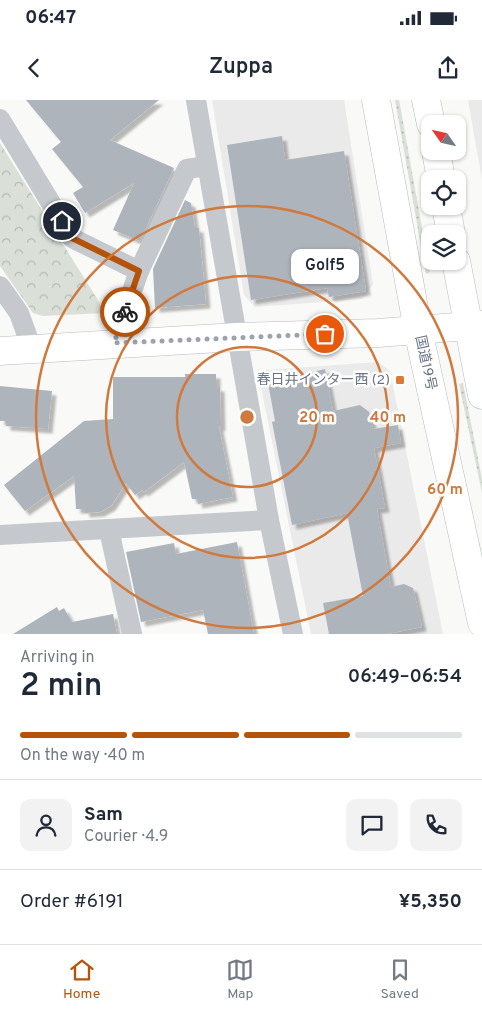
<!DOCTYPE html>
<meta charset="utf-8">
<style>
body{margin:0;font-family:Overpass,"Noto Sans JP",sans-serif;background:#f2f2f3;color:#1f2937;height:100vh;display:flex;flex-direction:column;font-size:19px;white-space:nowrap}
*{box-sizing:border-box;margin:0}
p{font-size:16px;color:#747a83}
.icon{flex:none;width:28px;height:28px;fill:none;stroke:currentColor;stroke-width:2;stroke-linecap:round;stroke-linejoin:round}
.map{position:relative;height:534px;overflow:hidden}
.sheet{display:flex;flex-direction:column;background:#fff;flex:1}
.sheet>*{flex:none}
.needle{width:32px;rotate:304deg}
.controls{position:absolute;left:421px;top:15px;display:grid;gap:10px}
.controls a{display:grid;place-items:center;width:45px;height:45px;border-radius:10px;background:#fff;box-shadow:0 1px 4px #0004;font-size:25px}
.pin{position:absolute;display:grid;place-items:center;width:42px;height:42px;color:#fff;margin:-21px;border:2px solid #fff;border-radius:50%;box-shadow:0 1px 5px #0007}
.courier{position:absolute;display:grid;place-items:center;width:50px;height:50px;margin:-25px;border:4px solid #b45309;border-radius:50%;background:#fff;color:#222;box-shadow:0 1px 6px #0007}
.bubble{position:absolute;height:35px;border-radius:10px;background:#fff;box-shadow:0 1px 4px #0004;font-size:16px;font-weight:600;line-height:35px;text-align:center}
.summary em{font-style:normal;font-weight:600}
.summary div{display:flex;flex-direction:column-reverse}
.summary{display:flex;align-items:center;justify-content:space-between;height:85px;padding:0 20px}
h1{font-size:32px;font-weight:600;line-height:38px}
.bar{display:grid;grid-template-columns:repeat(4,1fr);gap:8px 5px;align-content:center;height:60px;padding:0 20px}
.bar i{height:6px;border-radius:4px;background:#e0e1e3}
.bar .active{background:#b45309}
.bar p{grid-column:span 4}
.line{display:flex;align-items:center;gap:12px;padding:0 20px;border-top:1px solid #e0e1e3}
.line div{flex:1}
.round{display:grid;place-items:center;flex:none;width:52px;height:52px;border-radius:10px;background:#f2f2f3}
.status{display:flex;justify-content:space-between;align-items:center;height:35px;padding:0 25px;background:#fff;direction:ltr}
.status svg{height:14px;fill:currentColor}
header{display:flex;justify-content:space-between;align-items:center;height:65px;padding:0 20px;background:#fff;font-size:22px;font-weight:600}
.dock{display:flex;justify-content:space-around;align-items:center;height:70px;border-top:1px solid #e0e1e3;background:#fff;font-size:14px;color:#747a83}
.dock a{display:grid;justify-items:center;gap:2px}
.dock .active{color:#b45309}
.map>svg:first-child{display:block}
.built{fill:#eaeaea}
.grass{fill:url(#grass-dots)}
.forest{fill:url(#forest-crowns)}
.building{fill:#aeb4bb;filter:url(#shadow)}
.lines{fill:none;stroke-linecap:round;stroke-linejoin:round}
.secondary-casing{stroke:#b8bbc0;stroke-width:29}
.trunk-casing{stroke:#b8babe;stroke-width:29}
.minor{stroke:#c5c8cc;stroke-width:20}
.secondary{stroke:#fff;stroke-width:28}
.trunk{stroke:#fff;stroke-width:28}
.done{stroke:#9ca3ae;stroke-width:5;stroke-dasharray:0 9}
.route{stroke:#b45309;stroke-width:6}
.ring{fill:none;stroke:#d0793d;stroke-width:2.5}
.poi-dot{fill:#db7a35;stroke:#fff;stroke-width:2}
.labels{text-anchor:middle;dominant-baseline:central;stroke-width:5;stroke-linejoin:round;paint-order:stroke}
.street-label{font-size:14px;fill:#6a7486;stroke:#fff}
.poi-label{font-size:14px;fill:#6a7486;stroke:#fff;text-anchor:end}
.centre{fill:#d0793d;stroke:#fff;stroke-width:2.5}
.ring-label{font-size:15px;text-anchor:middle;font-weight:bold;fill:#d0793d;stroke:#fff;stroke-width:5;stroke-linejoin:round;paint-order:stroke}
</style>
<div class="status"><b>06:47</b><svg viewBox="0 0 49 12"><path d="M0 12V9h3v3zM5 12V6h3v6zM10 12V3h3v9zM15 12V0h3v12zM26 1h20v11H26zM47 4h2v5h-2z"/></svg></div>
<header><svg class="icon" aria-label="back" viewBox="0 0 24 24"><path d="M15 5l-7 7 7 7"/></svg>Zuppa<svg class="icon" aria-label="share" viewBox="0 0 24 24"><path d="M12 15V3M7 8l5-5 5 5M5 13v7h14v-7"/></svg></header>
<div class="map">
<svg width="482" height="534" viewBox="0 0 482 534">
<defs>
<pattern id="grass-dots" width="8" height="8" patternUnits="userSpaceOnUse" patternTransform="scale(1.25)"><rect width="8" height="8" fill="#dae0d8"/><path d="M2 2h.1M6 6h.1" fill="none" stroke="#b5bab5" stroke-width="1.8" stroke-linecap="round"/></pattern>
<pattern id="forest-crowns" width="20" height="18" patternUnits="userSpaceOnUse" patternTransform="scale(1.25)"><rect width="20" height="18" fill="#dae0d8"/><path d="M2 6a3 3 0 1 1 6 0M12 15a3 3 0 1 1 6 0" fill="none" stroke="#b5bab5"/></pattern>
<filter id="shadow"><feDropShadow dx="4.5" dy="4.5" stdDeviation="1" flood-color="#0004"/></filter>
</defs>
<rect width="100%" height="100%" fill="#f9f9f7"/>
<g class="built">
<path d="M 212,0 L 344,0 L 373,184 L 363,199 L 255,207 L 244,195 Z"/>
<path d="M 468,0 L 482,0 L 482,80 Z"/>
<path d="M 378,262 L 390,271 L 443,534 L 311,534 L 260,282 L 266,270 Z"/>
</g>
<g class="grass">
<path d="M 395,0 L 399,0 L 430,172 L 426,174 Z"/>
<path d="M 463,283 L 482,379 L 482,393 L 459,284 Z"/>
</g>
<path class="forest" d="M 0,43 L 96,197 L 105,213 L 43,216 L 33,213 L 0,166 Z"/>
<g class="building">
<path d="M 26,0 L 159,0 L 110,40 L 174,68 L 140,141 L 113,130 L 134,83 L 85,113 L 73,93 L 83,87 L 52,49 L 61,42 Z"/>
<path d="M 282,36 L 285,60 L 344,51 L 366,191 L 329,197 L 327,188 L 251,200 L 227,45 Z"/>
<path d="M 185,100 L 191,103 L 195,128 L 199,128 L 206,204 L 155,208 L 153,169 Z"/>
<path d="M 325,269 L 333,311 L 360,305 L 369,312 L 373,329 L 398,325 L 401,343 L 374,348 L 385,408 L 377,409 L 391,487 L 404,484 L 413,488 L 422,527 L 387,534 L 329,534 L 323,503 L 363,496 L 347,413 L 292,425 L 272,322 L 275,321 L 268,283 Z"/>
<path d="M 185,274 L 216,274 L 216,287 L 220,287 L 221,326 L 219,327 L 233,397 L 198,404 L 197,399 L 192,399 L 184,362 L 144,392 L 142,390 L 135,395 L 126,383 L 111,406 L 100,412 L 85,413 L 85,409 L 76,409 L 74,376 L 25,411 L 4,385 L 84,321 L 113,319 L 113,277 L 185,277 Z"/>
<path d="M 0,286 L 52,291 L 48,329 L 6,326 L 6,321 L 0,321 Z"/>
<path d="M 237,442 L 254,534 L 208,534 L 203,510 L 141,522 L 126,452 L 174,443 L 176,454 Z"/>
<path d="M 57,507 L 59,511 L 64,508 L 72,522 L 113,514 L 117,534 L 13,534 Z"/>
</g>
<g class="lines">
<defs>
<path id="secondary" d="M 0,251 L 237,237 L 378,233 L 482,225"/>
<g id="trunk">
<path d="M 376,0 L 418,230 L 482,523"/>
<path d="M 426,0 L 431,24"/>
<path d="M 436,51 L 441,79"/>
<path d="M 446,106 L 451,134"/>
<path d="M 456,161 L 482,295"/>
</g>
</defs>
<use href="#secondary" class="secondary-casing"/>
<use href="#trunk" class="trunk-casing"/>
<g class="minor">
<path d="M 196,0 L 269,420 L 293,534"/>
<path d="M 0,19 L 72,138 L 139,171"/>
<path d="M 0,186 L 19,213 L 32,249"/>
<path d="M 114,243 L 139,171 L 187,69 L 206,66"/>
<path d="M 109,430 L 132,534"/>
<path d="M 0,435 L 269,420"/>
</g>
<use href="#secondary" class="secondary"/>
<use href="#trunk" class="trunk"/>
</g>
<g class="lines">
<path class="done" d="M 125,212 L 114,243 L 325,234"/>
<path class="route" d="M 62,121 L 72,138 L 139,171 L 125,212"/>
</g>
<g class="ring">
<circle cx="247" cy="317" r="70"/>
<circle cx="247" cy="317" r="141"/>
<circle cx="247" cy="317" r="211"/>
</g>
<rect class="poi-dot" x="395" y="275" width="10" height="10" rx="2.5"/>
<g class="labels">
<g class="street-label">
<text transform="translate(425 263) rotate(78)">国道19号</text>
</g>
<g class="poi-label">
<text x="390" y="280">春日井インター西 (2)</text>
</g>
</g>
<circle cx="247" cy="317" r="8" class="centre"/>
<g class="ring-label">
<text x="317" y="322">20 m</text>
<text x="388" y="322">40 m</text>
<text x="445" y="394">60 m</text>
</g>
</svg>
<div class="controls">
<a><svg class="needle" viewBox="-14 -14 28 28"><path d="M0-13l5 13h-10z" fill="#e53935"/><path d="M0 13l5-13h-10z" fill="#747a83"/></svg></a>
<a><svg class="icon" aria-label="locate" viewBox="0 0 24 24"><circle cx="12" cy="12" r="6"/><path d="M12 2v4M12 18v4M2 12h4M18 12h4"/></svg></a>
<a><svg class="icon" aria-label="layers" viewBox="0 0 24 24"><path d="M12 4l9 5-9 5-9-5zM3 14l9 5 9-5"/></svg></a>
</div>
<div class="pin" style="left:325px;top:234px;background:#ea580c"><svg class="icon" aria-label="bag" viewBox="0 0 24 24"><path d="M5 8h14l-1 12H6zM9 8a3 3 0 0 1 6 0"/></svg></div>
<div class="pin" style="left:62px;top:121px;background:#1f2937"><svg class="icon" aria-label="home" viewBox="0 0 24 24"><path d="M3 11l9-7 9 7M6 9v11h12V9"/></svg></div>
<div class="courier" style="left:125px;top:212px"><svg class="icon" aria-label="bike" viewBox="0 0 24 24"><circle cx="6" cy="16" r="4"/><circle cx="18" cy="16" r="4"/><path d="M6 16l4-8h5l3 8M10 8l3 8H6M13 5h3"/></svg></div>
<div class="bubble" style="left:291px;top:149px;width:68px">Golf5</div>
</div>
<section class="sheet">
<div class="summary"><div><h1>2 min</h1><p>Arriving in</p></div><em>06:49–06:54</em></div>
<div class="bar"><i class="active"></i><i class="active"></i><i class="active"></i><i></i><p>On the way · 40 m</p></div>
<div class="line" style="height:90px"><a class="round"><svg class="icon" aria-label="person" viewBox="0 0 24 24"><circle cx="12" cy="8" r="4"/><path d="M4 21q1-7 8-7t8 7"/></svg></a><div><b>Sam</b><p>Courier · 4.9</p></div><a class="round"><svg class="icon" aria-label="chat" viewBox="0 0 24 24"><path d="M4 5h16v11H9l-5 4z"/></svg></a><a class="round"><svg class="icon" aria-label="phone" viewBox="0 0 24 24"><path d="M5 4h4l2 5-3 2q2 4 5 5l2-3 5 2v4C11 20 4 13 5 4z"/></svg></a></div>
<div class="line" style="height:65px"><div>Order #6191</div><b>¥5,350</b></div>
</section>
<nav class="dock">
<a class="active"><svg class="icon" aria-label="home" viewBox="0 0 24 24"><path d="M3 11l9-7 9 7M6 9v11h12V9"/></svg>Home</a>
<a><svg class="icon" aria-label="map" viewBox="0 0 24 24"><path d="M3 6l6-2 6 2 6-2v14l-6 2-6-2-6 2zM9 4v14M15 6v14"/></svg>Map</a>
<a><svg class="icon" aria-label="saved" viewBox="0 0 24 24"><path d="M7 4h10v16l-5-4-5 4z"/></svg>Saved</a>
</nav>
